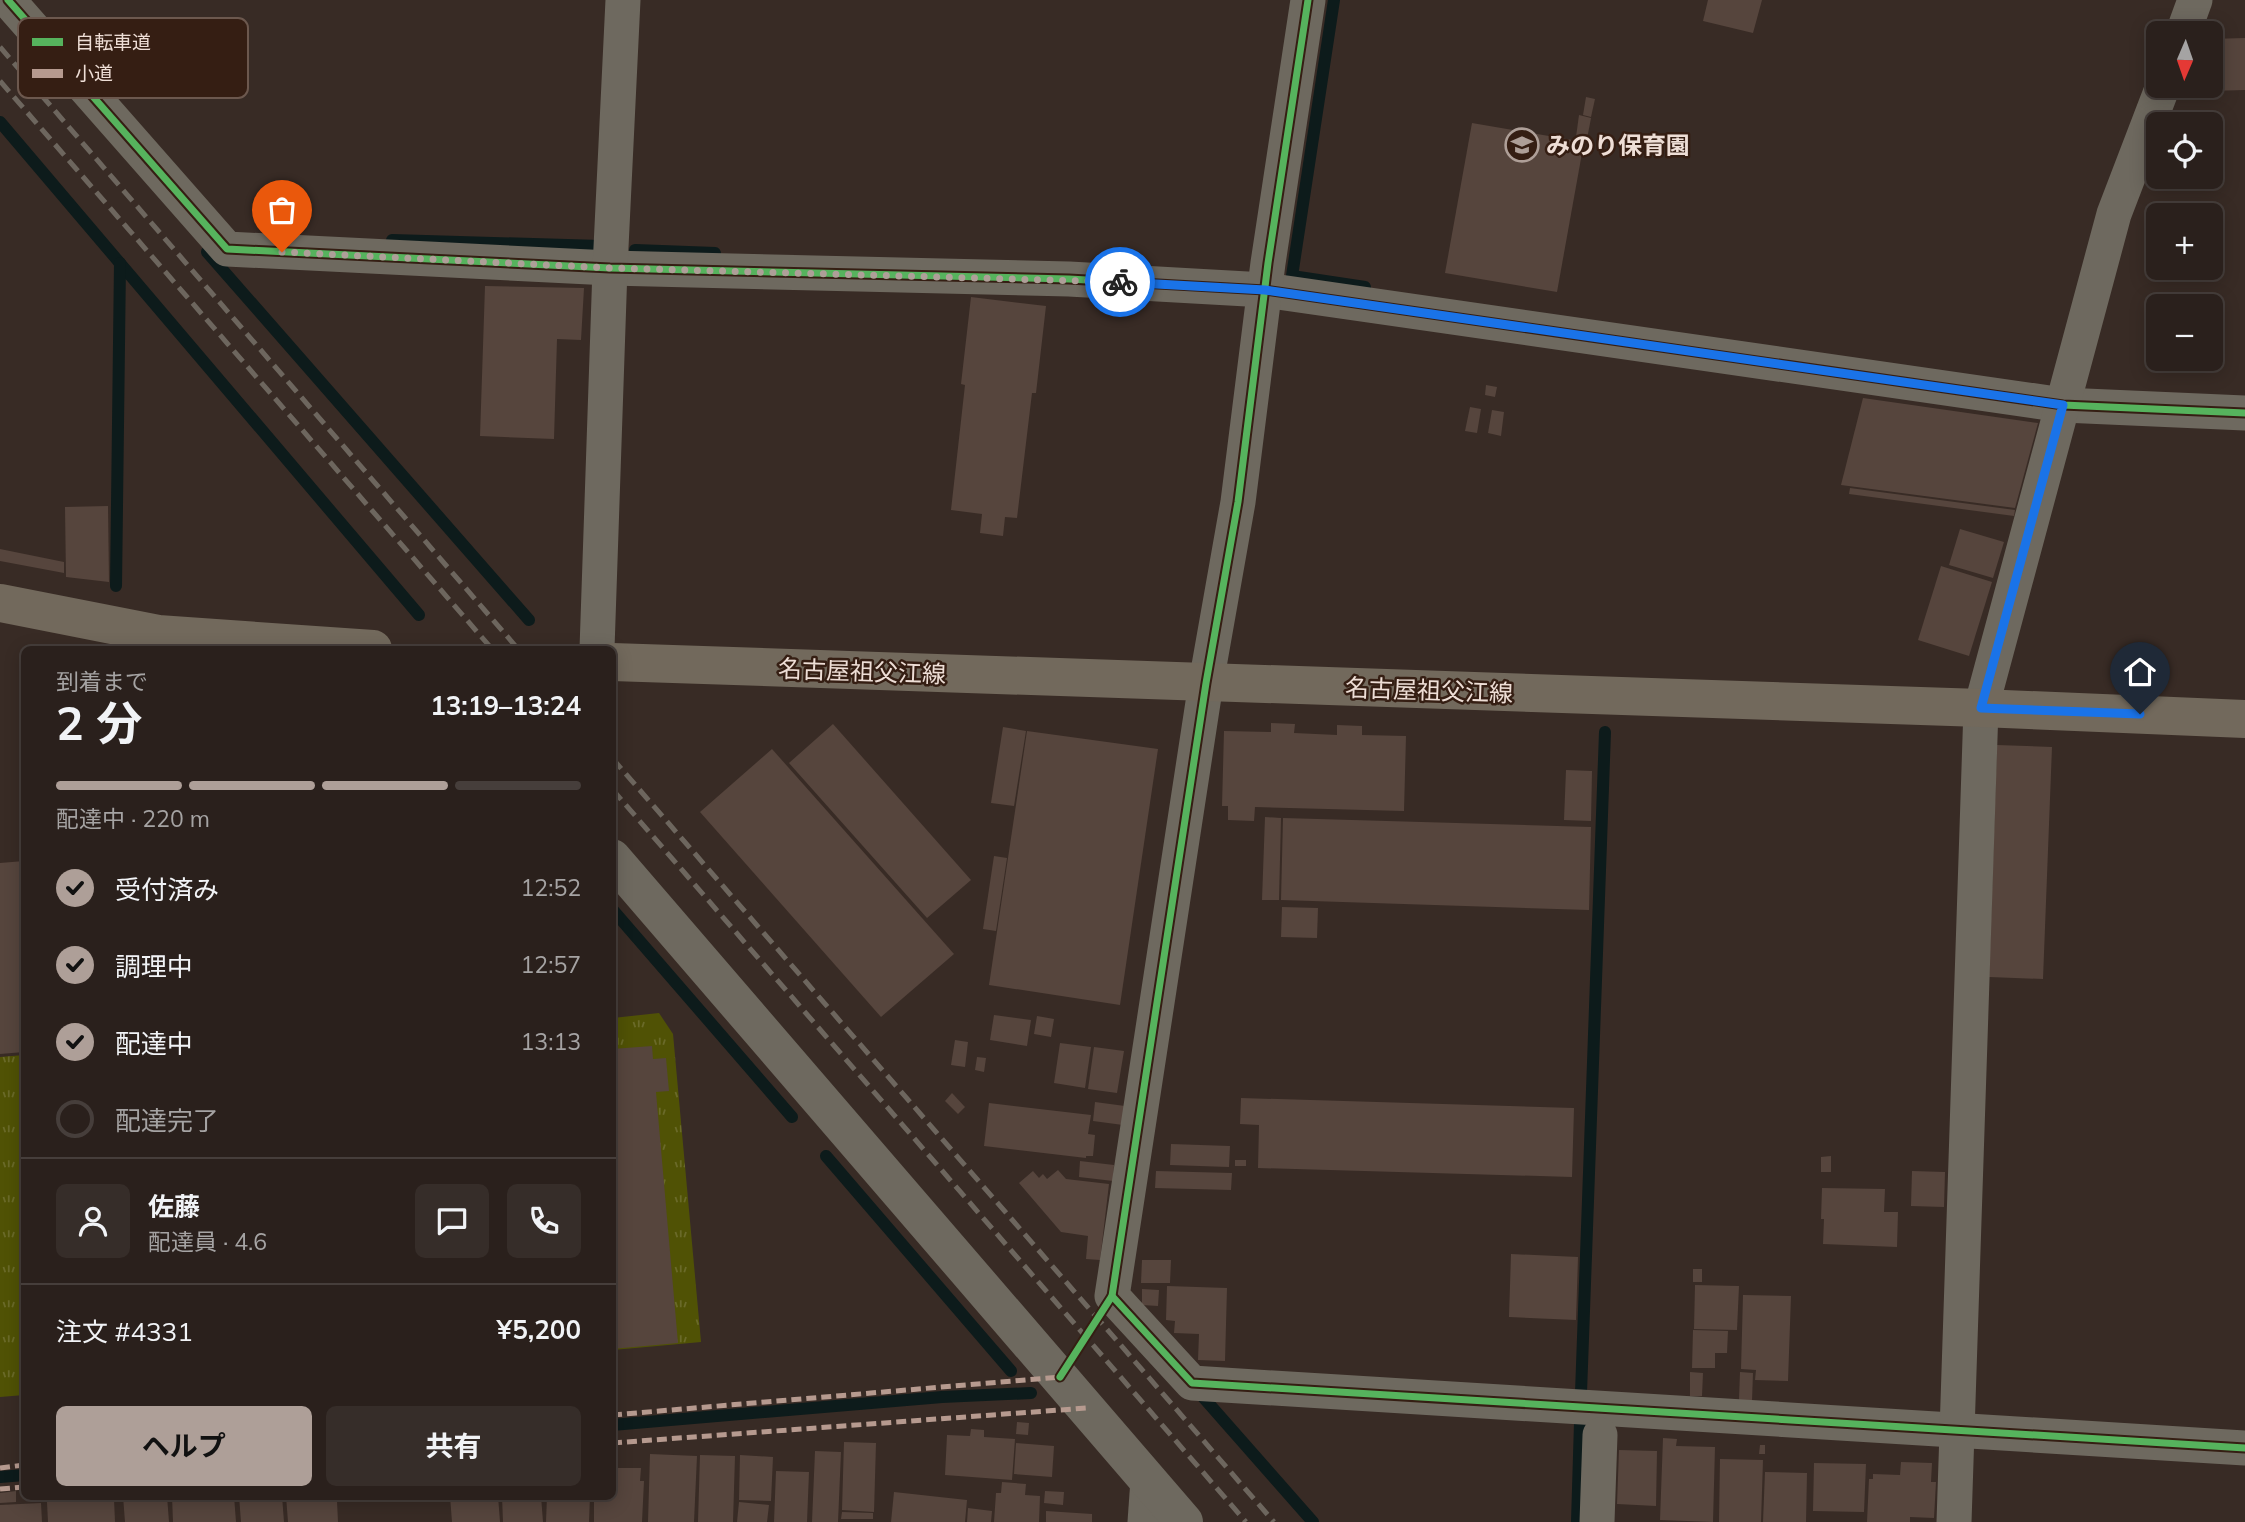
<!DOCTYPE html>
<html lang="ja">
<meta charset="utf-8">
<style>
body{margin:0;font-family:Mulish,"Noto Sans JP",sans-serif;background:#362d29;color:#f1f3f6;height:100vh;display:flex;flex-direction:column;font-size:26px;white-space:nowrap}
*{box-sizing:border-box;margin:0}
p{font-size:23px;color:#a5a3a3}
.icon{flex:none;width:38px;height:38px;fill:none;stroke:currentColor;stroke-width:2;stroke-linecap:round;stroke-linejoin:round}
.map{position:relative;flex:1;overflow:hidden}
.side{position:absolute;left:21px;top:646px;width:595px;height:854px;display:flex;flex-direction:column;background:#2a201c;border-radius:10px;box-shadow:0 4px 18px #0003,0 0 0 2px #463e3b}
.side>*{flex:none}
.needle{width:46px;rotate:182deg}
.controls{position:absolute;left:2146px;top:21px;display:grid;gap:14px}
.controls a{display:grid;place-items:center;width:77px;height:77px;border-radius:10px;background:#2a201c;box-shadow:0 4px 18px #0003,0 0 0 2px #463e3b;font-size:35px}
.pin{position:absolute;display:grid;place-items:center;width:60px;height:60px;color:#fff;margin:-72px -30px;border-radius:50% 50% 50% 0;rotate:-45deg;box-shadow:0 0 7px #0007}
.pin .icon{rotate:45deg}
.courier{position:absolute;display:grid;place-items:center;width:70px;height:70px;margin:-35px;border:5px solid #1a73e8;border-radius:50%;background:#fff;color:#222;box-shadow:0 2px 9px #0007}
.summary em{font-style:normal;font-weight:700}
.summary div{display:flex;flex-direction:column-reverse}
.summary{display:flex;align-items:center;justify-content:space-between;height:119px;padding:0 35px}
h1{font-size:46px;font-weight:700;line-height:52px}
.bar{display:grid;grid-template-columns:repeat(4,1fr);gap:10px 7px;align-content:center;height:84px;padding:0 35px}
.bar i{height:9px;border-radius:5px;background:#463e3b}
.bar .active{background:#ae9f98}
.bar p{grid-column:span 4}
.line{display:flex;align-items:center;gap:18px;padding:0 35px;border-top:2px solid #463e3b}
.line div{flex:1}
.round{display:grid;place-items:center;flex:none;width:74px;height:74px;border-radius:10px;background:#362d29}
ol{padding:0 35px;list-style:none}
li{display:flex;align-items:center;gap:21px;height:77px}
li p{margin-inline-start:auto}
li .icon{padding:7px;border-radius:50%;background:#ae9f98;color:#111;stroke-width:4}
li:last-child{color:#a5a3a3}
li i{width:38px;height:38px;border:4px solid #463e3b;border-radius:50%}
.button{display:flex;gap:14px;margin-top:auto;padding:14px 35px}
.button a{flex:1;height:80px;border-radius:10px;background:#ae9f98;color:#111;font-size:28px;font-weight:700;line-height:80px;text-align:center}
.button a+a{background:#362d29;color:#f1f3f6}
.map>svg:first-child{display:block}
.grass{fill:url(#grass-tufts)}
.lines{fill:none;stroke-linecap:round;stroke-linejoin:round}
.stream{stroke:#0d1b1b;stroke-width:12}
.building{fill:#56453d}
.minor{stroke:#6e695f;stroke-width:35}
.tertiary{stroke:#6e695f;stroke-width:38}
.primary{stroke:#72695c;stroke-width:38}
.rail{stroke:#6d665e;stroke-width:5;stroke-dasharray:14 7;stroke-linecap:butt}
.quiet{stroke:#b69a8f;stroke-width:5;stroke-dasharray:10 5;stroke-linecap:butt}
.cycleway-casing{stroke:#351e13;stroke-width:11}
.cycleway{stroke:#56b35d;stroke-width:7}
.done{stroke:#ae9f98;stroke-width:7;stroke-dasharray:0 12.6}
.route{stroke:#1a73e8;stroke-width:9}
.labels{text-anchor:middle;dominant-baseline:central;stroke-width:5;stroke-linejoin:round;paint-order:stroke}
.poi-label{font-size:24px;font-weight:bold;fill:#eeded6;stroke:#351e13;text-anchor:start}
.street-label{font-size:24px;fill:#eeded6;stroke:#351e13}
.key{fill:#351e13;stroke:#6c584e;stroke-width:2}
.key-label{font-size:19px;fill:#eeded6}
</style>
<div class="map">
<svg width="2245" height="1522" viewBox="0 0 2245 1522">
<defs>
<pattern id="grass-tufts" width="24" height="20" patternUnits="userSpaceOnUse" patternTransform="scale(1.75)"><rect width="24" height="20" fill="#505205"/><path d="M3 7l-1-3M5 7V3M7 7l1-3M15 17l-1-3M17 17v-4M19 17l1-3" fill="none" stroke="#6a6a29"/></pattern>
</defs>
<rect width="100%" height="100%" fill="#382b25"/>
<g class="grass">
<path d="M 659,1013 L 673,1034 L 701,1342 L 613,1350 L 613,1018 Z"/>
<path d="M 24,1055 L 24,1395 L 0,1397 L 0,1057 Z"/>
</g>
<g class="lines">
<g class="stream">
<path d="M 1334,0 L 1292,276 L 1365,287"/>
<path d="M 0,122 L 419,615"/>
<path d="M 392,240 L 601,246 L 601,238"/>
<path d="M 635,250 L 715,253"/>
<path d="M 207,252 L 529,620"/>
<path d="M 116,586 L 120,263"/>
<path d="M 612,909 L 792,1117"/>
<path d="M 826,1156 L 1011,1371"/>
<path d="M 1581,1393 L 1605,732"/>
<path d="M 1203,1397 L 1313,1522"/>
<path d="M 612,1425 L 942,1397 L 1031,1393"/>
<path d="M 0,1477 L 24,1475"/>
<path d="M 1577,1522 L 1580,1423"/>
</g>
</g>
<g class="building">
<path d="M 1708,0 L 1762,0 L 1753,33 L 1703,21 Z"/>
<path d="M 2245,38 L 2245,90 L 2209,91 L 2210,39 Z"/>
<path d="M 1586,97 L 1595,99 L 1591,117 L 1583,115 Z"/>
<path d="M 1579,115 L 1591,118 L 1587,139 L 1576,137 Z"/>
<path d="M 1472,123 L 1584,142 L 1557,292 L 1445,273 Z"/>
<path d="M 485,286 L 584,288 L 581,340 L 557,339 L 554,439 L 480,436 Z"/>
<path d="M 971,297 L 1046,306 L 1036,393 L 1032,393 L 1017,518 L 1005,517 L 1003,536 L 980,533 L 982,514 L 951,510 L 965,385 L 961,384 Z"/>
<path d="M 1486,385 L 1497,387 L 1495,397 L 1485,395 Z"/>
<path d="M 1863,398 L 2038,423 L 2015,508 L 1841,485 Z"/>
<path d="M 1470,407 L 1481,409 L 1477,433 L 1465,431 Z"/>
<path d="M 1492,410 L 1504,412 L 1501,436 L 1488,433 Z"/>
<path d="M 1850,488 L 2015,510 L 2014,516 L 1849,494 Z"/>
<path d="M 108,506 L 109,582 L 66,577 L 65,507 Z"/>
<path d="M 1960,529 L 2004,542 L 1993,578 L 1949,565 Z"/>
<path d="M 0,549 L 64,562 L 64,573 L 0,561 Z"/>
<path d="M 1941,566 L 1992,582 L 1969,656 L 1918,640 Z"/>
<path d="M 1271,723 L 1295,724 L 1294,733 L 1337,735 L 1337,725 L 1362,726 L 1362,735 L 1406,736 L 1404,811 L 1255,807 L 1254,821 L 1228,820 L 1228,806 L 1222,806 L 1224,731 L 1271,732 Z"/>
<path d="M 833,724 L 971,880 L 927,918 L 789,763 Z"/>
<path d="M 1003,727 L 1026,731 L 1014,806 L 991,803 Z"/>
<path d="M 1027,731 L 1158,749 L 1120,1005 L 989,985 Z"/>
<path d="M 1997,745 L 2052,747 L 2043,979 L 1989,977 Z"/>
<path d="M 772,749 L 954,954 L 881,1017 L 700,812 Z"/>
<path d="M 1566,770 L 1592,771 L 1591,821 L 1564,820 Z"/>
<path d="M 1265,817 L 1281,818 L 1279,900 L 1262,900 Z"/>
<path d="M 1283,818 L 1591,827 L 1589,910 L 1281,900 Z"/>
<path d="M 994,856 L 1007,858 L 996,931 L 983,929 Z"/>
<path d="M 24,861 L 24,1052 L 0,1054 L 0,863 Z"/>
<path d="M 1282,907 L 1318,908 L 1317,938 L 1281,937 Z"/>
<path d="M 994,1015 L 1031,1020 L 1027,1046 L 990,1040 Z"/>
<path d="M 1037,1016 L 1054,1019 L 1051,1037 L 1034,1034 Z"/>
<path d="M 955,1040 L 968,1042 L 965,1067 L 951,1065 Z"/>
<path d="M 1060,1043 L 1091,1047 L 1085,1088 L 1054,1083 Z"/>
<path d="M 652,1046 L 653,1059 L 666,1058 L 669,1091 L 656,1092 L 678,1343 L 612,1349 L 612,1049 Z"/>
<path d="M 1094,1047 L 1124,1051 L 1117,1093 L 1088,1089 Z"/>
<path d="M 977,1057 L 986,1058 L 984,1072 L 975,1070 Z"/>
<path d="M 952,1093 L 965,1107 L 958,1114 L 945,1101 Z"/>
<path d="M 1241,1098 L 1574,1108 L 1572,1177 L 1258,1168 L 1259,1125 L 1240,1124 Z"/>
<path d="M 1095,1102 L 1125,1106 L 1123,1125 L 1093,1121 Z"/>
<path d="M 989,1103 L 1091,1115 L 1088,1134 L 1095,1135 L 1093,1156 L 1086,1156 L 1086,1158 L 984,1146 Z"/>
<path d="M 1171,1144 L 1230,1146 L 1229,1167 L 1170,1165 Z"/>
<path d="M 1831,1156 L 1831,1172 L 1821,1172 L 1821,1157 Z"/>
<rect x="1235" y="1160" width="11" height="6"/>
<path d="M 1080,1161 L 1114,1165 L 1113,1181 L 1079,1177 Z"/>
<path d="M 1058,1170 L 1066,1179 L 1109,1184 L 1100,1260 L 1086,1259 L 1088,1236 L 1061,1232 L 1019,1183 L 1033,1171 L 1039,1178 L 1043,1174 L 1047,1179 Z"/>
<path d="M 1156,1171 L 1232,1173 L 1231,1190 L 1155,1188 Z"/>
<path d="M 1912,1171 L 1945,1172 L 1944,1207 L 1911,1206 Z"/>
<path d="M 1822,1188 L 1885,1189 L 1884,1212 L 1898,1212 L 1897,1247 L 1823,1244 L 1824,1219 L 1821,1219 Z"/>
<path d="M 1511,1254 L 1578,1257 L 1576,1320 L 1509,1317 Z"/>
<path d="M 1142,1260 L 1171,1260 L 1170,1283 L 1141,1283 Z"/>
<rect x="1693" y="1269" width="9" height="13"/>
<path d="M 1695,1285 L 1739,1286 L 1737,1330 L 1694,1329 Z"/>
<path d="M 1167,1286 L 1227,1288 L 1225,1361 L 1198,1360 L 1199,1334 L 1174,1333 L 1175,1321 L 1166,1320 Z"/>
<path d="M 1142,1289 L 1159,1290 L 1158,1306 L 1142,1305 Z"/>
<path d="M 1743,1295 L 1791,1296 L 1788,1381 L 1755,1380 L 1756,1370 L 1741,1369 Z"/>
<path d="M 1693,1330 L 1728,1331 L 1727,1353 L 1715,1353 L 1715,1368 L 1692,1368 Z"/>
<path d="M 1690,1372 L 1703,1373 L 1702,1396 L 1690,1396 Z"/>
<path d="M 1740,1372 L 1753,1373 L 1752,1401 L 1739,1400 Z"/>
<path d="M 1017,1422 L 1029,1423 L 1028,1435 L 1016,1434 Z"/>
<path d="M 971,1429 L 984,1430 L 984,1437 L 1015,1439 L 1012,1480 L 945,1475 L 947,1435 L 970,1436 Z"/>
<path d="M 1663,1438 L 1677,1439 L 1676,1446 L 1715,1447 L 1713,1522 L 1660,1520 Z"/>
<path d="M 844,1442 L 876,1443 L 874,1512 L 842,1510 Z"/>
<path d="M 1016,1443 L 1054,1446 L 1052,1477 L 1014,1474 Z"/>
<path d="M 1760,1445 L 1765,1445 L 1765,1454 L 1759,1454 Z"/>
<path d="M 1619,1450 L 1657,1451 L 1656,1506 L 1617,1504 Z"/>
<path d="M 815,1451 L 841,1452 L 838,1522 L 812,1522 Z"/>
<path d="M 650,1454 L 697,1456 L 694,1522 L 648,1522 Z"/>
<path d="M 700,1455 L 735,1456 L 733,1522 L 698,1522 Z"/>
<path d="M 740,1455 L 773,1457 L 771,1501 L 739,1500 Z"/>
<path d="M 1720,1459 L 1763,1460 L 1761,1522 L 1719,1522 Z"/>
<path d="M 1901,1462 L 1932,1463 L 1931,1482 L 1936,1482 L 1934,1518 L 1910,1517 L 1910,1522 L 1867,1522 L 1869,1479 L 1873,1479 L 1873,1474 L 1900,1475 Z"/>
<path d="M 1814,1463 L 1866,1464 L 1864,1512 L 1813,1511 Z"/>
<path d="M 612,1468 L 641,1468 L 640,1481 L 644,1481 L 642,1522 L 594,1522 L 594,1496 L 612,1496 Z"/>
<path d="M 776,1471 L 809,1472 L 807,1522 L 774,1522 Z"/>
<path d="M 1765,1472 L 1807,1473 L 1806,1522 L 1763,1522 Z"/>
<path d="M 1002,1482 L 1026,1484 L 1025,1495 L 1040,1496 L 1039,1522 L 994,1522 L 996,1493 L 1001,1493 Z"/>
<path d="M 16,1491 L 16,1502 L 0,1503 L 0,1493 Z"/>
<path d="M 1045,1491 L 1064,1492 L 1063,1505 L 1044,1503 Z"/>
<path d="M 894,1492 L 967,1500 L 965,1522 L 891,1522 Z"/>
<path d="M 123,1496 L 167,1496 L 169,1522 L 125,1522 Z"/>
<path d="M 172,1496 L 234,1496 L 236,1522 L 173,1522 Z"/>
<path d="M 239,1496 L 282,1496 L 284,1522 L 241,1522 Z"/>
<path d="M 286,1496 L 312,1496 L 312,1502 L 337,1501 L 338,1522 L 288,1522 Z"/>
<path d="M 450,1496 L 498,1496 L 500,1522 L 452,1522 Z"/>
<path d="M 502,1496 L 541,1496 L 543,1522 L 503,1522 Z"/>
<path d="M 547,1496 L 590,1496 L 589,1522 L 546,1522 Z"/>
<path d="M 114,1499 L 115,1522 L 48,1522 L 47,1502 Z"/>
<path d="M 739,1502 L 769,1505 L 767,1522 L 737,1522 Z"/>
<path d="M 41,1503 L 42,1522 L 0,1522 L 0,1505 Z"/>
<path d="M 968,1508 L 992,1511 L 991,1522 L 967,1522 Z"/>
<path d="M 1046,1511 L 1092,1514 L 1092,1522 L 1046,1522 Z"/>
<path d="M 842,1512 L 873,1513 L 873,1519 L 841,1519 Z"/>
</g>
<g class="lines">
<g class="minor">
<path d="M 8,0 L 227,249 L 610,268 L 1069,279 L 1265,290 L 2063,405 L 2245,413"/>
<path d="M 1308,0 L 1268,263 L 1238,502 L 1206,683 L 1112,1296 L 1192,1383 L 2245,1448"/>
<path d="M 2183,33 L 2195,0"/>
<path d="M 597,649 L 610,268 L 623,0"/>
<path d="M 1145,1522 L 1148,1480"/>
<path d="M 1597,1522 L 1600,1435"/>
<path d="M 1954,1522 L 1981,708 L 2114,214 L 2163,86"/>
</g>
<path class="tertiary" d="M 612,858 L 1184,1522"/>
<g class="primary">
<path d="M 0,603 L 158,634 L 373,649"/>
<path d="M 612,662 L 1981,708 L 2245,719"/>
</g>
<g class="rail">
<path d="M 0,47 L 518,649"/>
<path d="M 0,81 L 492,649"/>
<path d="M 612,758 L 1274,1522"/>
<path d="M 612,789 L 1246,1522"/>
</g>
<g class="quiet">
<path d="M 612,1415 L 1060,1377 L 1063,1373"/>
<path d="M 612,1443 L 1087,1408"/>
<path d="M 0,1468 L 24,1465"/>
<path d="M 0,1489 L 24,1487"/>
</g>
<defs>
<g id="cycleway">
<path d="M 8,0 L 227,249 L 610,268 L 1069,279 L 1265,290 L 2063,405 L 2245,413"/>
<path d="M 1112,1296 L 1192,1383 L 2245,1448"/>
<path d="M 1060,1377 L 1112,1296 L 1206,683 L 1238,502 L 1268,263 L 1308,0"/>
</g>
</defs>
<use href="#cycleway" class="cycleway-casing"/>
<use href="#cycleway" class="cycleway"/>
</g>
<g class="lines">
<path class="done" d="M 282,252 L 610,268 L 1120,282"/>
<path class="route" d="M 1120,282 L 1265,290 L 2063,405 L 1981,708 L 2140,714"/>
</g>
<defs>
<symbol id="school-ring" viewBox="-11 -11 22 22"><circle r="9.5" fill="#351e13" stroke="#ae9f98" stroke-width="1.5"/><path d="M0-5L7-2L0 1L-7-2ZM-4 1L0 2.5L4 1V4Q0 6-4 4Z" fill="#ae9f98"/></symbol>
</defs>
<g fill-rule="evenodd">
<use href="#school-ring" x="1503" y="126" width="38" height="38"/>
</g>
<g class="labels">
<g class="poi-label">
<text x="1546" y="145">みのり保育園</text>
</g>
<g class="street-label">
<text transform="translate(862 671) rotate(2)">名古屋祖父江線</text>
<text transform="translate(1429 690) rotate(2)">名古屋祖父江線</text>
</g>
</g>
<rect x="18" y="18" width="230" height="80" rx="10" class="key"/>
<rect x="32" y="38" width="31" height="8" fill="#56b35d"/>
<rect x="32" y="69" width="31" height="9" fill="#b69a8f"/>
<g class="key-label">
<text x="75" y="49">自転車道</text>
<text x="75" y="80">小道</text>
</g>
</svg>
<div class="controls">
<a><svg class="needle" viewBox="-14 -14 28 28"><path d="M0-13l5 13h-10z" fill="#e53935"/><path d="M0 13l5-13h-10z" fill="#a5a3a3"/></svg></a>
<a><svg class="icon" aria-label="locate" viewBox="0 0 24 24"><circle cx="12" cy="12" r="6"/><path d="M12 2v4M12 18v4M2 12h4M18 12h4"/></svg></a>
<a>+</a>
<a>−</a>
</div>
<div class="pin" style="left:282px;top:252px;background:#ea580c"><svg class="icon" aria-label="bag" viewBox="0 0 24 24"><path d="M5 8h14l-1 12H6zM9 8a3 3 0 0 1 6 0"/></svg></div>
<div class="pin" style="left:2140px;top:714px;background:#1f2937"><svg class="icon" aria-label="home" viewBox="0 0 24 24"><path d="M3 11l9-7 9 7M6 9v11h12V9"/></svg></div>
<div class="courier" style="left:1120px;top:282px"><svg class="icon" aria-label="bike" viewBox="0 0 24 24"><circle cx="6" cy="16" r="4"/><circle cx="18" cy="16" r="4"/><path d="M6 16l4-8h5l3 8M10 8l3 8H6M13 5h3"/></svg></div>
<section class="side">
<div class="summary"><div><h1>2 分</h1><p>到着まで</p></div><em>13:19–13:24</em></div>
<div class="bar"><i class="active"></i><i class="active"></i><i class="active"></i><i></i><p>配達中 · 220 m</p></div>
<ol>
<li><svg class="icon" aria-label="check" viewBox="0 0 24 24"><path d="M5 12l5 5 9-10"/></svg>受付済み<p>12:52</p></li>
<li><svg class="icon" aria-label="check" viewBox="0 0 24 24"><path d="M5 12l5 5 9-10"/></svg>調理中<p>12:57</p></li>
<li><svg class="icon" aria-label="check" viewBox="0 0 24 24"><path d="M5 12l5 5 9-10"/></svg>配達中<p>13:13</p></li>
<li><i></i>配達完了</li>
</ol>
<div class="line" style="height:126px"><a class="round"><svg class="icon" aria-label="person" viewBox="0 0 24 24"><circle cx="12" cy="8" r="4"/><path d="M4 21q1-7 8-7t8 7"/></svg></a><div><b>佐藤</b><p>配達員 · 4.6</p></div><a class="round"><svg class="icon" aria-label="chat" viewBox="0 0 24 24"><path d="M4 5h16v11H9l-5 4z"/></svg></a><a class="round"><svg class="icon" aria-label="phone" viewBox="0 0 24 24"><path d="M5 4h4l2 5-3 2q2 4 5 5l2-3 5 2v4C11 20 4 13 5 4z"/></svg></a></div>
<div class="line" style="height:91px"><div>注文 #4331</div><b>¥5,200</b></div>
<div class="button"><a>ヘルプ</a><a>共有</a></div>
</section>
</div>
